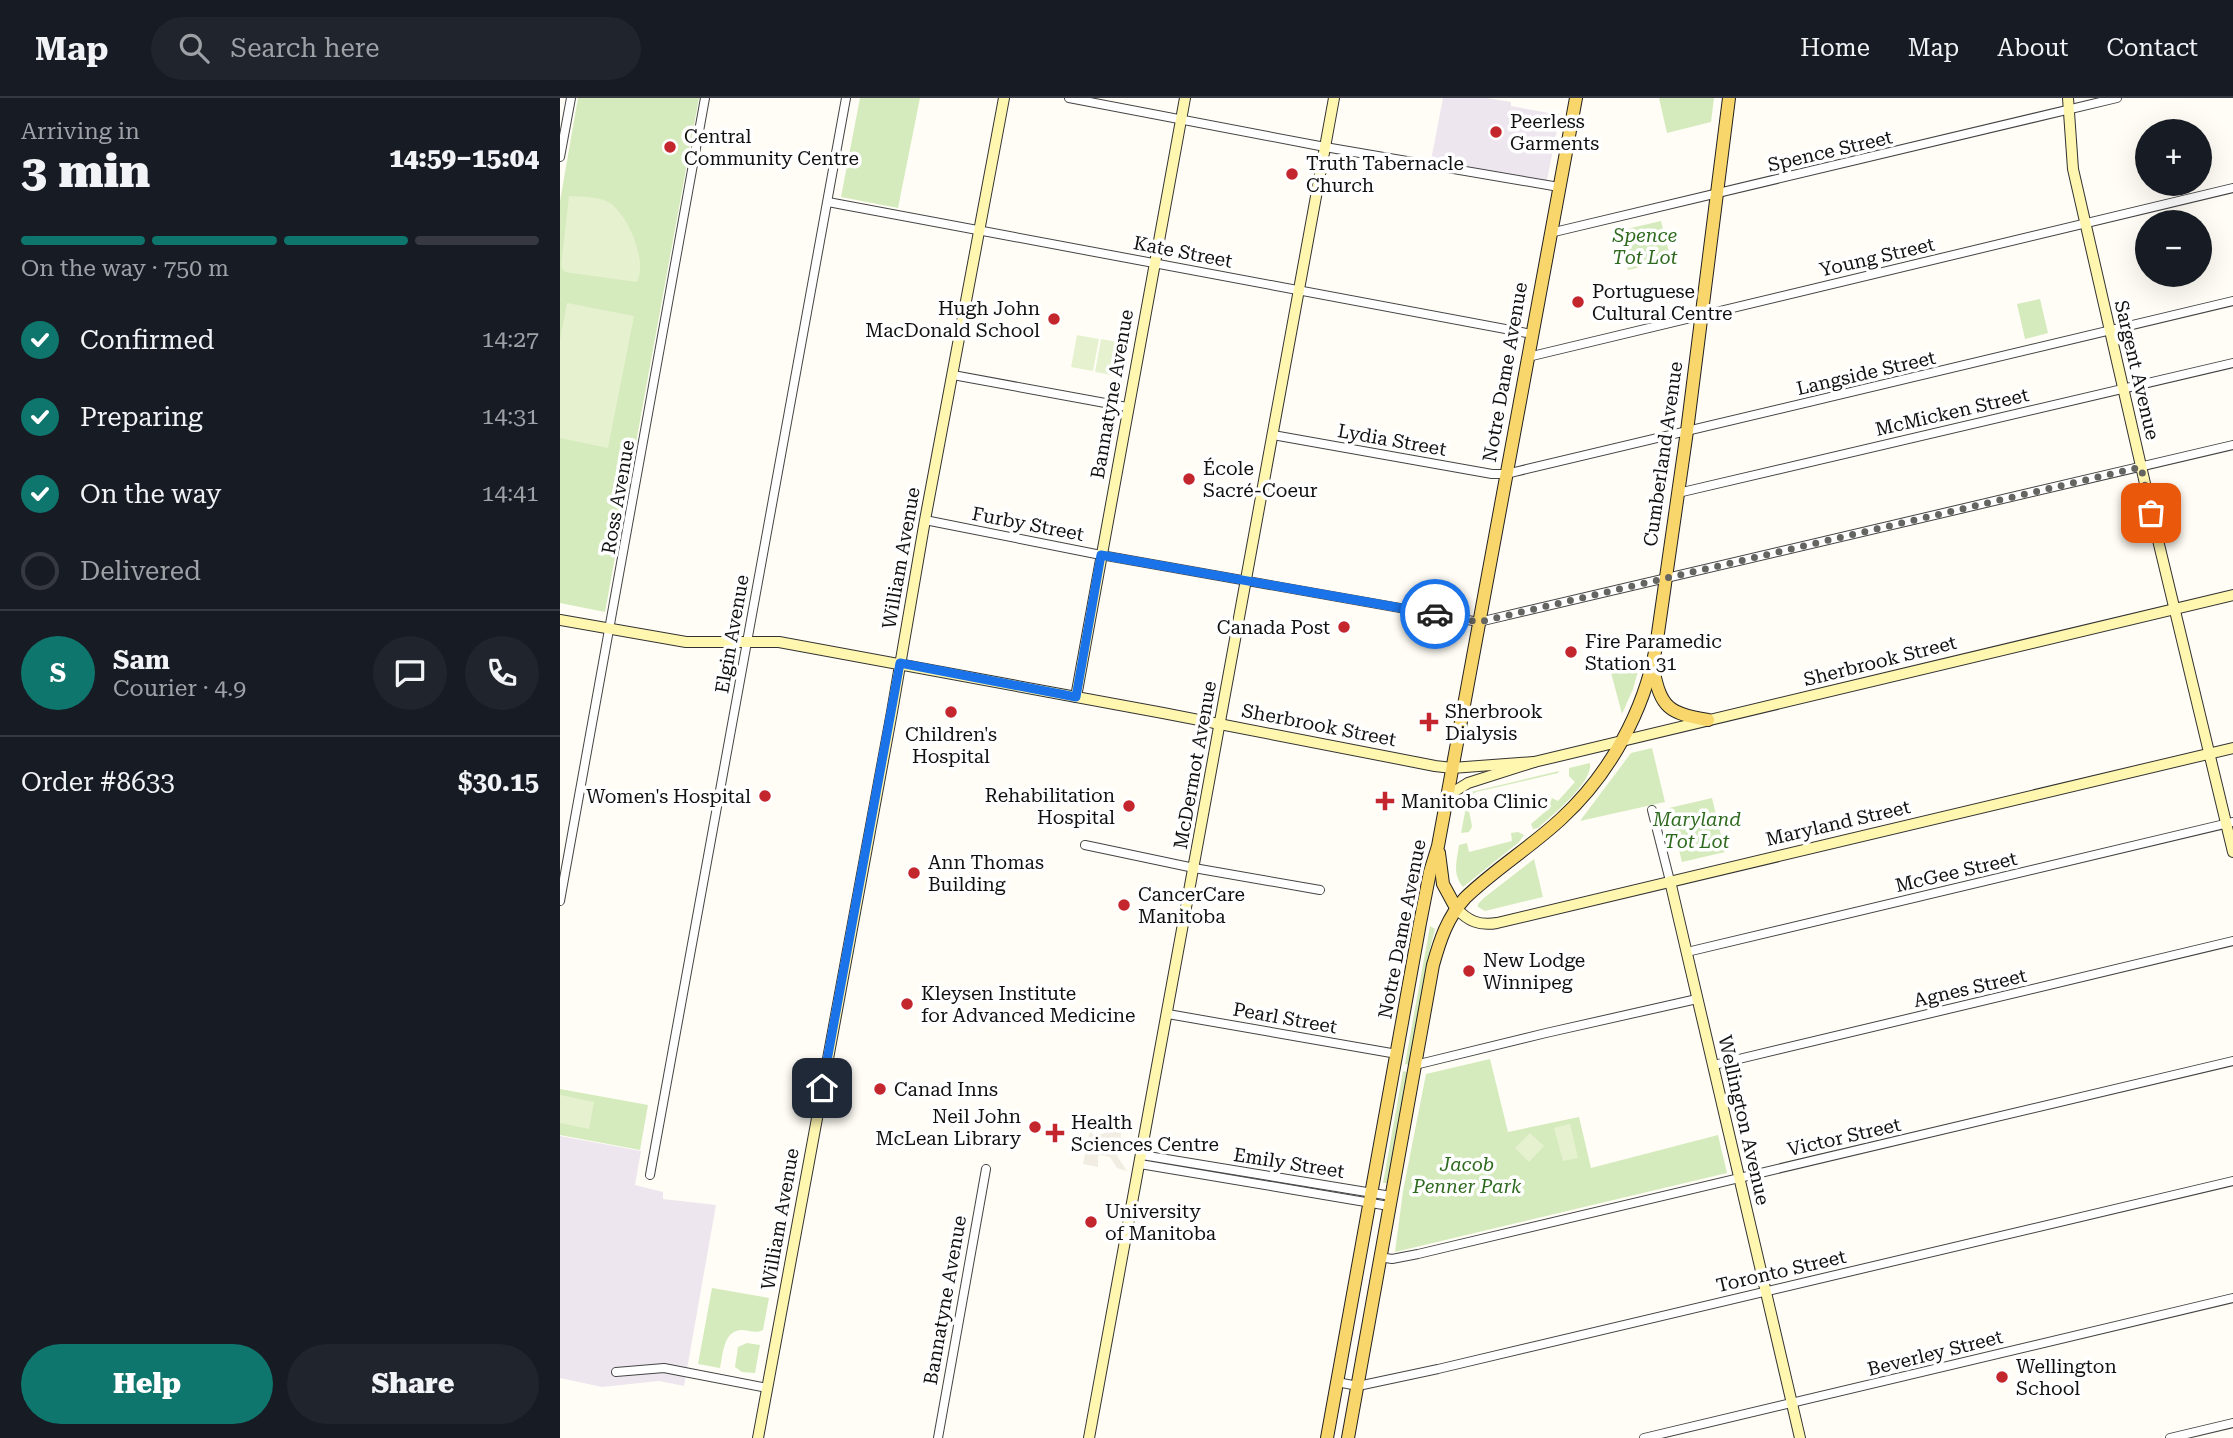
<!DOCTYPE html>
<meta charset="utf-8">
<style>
body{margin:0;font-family:"Roboto Serif",serif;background:#20242c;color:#f1f3f6;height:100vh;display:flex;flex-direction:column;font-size:26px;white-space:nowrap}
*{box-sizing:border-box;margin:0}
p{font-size:23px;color:#9ea1a6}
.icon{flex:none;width:38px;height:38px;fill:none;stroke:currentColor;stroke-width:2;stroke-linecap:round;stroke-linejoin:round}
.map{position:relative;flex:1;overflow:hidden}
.drawer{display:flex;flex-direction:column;background:#171b24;width:560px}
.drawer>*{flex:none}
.controls{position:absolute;left:1575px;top:21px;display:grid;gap:14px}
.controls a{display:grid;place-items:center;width:77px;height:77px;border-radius:50%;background:#171b24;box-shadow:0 7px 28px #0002;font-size:35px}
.pin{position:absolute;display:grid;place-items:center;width:60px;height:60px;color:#fff;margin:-30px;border-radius:14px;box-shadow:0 4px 10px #0006}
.courier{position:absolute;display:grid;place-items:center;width:70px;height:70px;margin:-35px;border:5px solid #1a73e8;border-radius:50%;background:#fff;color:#222;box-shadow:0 2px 9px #0007}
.summary em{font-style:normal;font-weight:800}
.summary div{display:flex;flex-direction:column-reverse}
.summary{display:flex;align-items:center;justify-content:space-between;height:119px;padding:0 21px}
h1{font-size:46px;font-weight:800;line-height:52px}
.bar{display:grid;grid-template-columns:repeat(4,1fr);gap:10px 7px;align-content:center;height:84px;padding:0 21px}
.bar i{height:9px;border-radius:5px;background:#363941}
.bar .active{background:#0f766e}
.bar p{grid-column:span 4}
.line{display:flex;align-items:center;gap:18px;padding:0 21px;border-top:2px solid #363941}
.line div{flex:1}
.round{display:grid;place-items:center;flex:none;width:74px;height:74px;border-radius:37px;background:#20242c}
ol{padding:0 21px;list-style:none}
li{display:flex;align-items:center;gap:21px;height:77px}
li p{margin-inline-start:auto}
li .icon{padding:7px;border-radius:50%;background:#0f766e;color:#fff;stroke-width:4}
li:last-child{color:#9ea1a6}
li i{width:38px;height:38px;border:4px solid #363941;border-radius:50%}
.button{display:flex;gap:14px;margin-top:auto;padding:14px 21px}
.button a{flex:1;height:80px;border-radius:42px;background:#0f766e;color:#fff;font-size:28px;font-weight:800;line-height:80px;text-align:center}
.button a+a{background:#20242c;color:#f1f3f6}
header{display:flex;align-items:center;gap:42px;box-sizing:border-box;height:98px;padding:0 35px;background:#171b24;border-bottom:2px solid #363941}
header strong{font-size:33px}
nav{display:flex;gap:38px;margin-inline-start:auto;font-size:24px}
.search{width:490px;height:63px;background:#20242c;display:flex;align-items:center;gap:18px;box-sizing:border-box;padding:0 24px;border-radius:38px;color:#9ea1a6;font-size:26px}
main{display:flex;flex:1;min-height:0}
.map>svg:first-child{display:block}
.industrial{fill:#eee6ef}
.green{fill:#d5ebbd}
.pitch{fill:#e6f2cf}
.plaza{fill:#f1ede2}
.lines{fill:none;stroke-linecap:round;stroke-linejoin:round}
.street-casing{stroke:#444;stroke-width:10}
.secondary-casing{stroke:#333;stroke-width:12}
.primary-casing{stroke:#222;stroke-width:14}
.street{stroke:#fff;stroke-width:8}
.secondary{stroke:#fff6b0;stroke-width:10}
.primary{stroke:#f9d66b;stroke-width:12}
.done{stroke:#646461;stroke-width:7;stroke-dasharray:0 12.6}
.route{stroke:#1a73e8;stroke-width:9}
.poi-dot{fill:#c4262e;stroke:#fff;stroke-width:2.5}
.labels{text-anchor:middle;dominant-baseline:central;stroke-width:7;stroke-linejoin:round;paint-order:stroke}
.poi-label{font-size:19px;fill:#111;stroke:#fff;text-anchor:start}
.street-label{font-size:19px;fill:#111;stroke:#fff}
.park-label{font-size:19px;font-style:italic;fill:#2f6b1f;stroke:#fff}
</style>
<header>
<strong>Map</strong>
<div class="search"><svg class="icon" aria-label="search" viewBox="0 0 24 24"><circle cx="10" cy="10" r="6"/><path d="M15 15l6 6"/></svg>Search here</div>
<nav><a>Home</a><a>Map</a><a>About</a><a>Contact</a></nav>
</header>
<main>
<section class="drawer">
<div class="summary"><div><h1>3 min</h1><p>Arriving in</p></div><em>14:59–15:04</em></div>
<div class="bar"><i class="active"></i><i class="active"></i><i class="active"></i><i></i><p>On the way · 750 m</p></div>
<ol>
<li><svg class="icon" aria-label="check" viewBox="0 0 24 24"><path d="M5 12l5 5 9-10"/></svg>Confirmed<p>14:27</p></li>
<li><svg class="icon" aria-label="check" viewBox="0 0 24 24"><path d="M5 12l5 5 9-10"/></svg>Preparing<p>14:31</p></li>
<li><svg class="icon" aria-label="check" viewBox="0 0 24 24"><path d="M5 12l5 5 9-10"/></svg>On the way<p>14:41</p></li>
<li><i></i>Delivered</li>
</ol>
<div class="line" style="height:126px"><b class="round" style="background:#0f766e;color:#fff">S</b><div><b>Sam</b><p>Courier · 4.9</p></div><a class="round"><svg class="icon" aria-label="chat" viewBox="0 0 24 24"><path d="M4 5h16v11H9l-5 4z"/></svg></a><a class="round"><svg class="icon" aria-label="phone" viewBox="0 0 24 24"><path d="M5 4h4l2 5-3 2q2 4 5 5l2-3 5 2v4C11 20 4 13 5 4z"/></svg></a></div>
<div class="line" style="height:91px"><div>Order #8633</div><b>$30.15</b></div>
<div class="button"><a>Help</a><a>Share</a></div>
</section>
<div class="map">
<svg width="1673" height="1340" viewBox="0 0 1673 1340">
<rect width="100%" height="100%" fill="#fffdf5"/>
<g class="industrial">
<path d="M 883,0 L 927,0 L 951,4 L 951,8 L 1000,17 L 986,87 L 870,67 Z"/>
<path d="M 0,1038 L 81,1053 L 75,1087 L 103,1094 L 103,1101 L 156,1107 L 124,1288 L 99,1283 L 42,1289 L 0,1280 Z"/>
</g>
<g class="green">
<path d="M 18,0 L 139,0 L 45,514 L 0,505 L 0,103 Z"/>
<path d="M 300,0 L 360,0 L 338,110 L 281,99 Z"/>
<path d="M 1099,0 L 1154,0 L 1151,24 L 1107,35 Z"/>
<path d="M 1101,123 L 1111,162 L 1068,172 L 1058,133 Z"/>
<path d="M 1480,201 L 1488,235 L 1465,241 L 1457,206 Z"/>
<path d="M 1075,564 L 1080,566 L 1073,591 L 1062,616 L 1050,571 Z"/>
<path d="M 1092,650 L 1105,704 L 1020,723 L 1071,655 Z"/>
<path d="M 1030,665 C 1034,684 991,718 978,730 L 973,731 L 971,726 L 986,713 L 992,700 L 998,703 L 1015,684 L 1009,678 L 1009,670 Z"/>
<path d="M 999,673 L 998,675 L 916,694 C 903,704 911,716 912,729 L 909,734 L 901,735 L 908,699 L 911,694 Z"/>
<path d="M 1152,700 L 1165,754 L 1122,764 L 1109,710 Z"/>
<path d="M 958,734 L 964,737 L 959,744 L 903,789 C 892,776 897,762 899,747 L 907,745 L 909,754 L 952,743 L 951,735 Z"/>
<path d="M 974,761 L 983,799 L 925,813 L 918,809 L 918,806 L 925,799 Z"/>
<path d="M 870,828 L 875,831 L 867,863 L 849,967 L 845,966 Z"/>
<path d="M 930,961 L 948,1034 L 1019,1019 L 1031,1070 L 1158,1037 L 1167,1075 L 835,1154 L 843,1093 L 866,976 Z"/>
<path d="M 843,973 L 847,974 L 827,1085 L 823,1085 Z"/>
<path d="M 0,991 L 88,1007 L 80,1052 L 0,1037 Z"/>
<path d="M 152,1190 L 209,1200 L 203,1232 C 195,1236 190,1232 181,1232 C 163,1233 163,1257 160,1270 L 138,1266 Z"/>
<path d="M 187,1245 L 200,1247 L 195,1275 L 182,1274 L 175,1269 L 178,1249 Z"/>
</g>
<g class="pitch">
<path d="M 9,98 C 22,99 37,98 48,104 C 68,115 88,164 77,184 L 5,174 L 1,169 Z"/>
<path d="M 7,205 L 74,218 L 48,350 L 0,340 L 0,242 Z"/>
<path d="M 517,237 L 539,241 L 533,273 L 511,269 Z"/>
<path d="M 541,241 L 563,245 L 556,278 L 535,274 Z"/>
<path d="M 0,997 L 34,1004 L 29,1031 L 0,1025 Z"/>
<path d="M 1010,1026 L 1018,1060 L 1003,1063 L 994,1030 Z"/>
<path d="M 970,1035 L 984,1048 L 969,1064 L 955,1050 Z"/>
</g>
<path class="plaza" d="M 564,1021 L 557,1058 L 567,1073 L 557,1070 L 550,1059 L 541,1057 L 538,1058 L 538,1069 L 523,1066 L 526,1051 L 531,1051 L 532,1044 L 527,1043 L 530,1034 L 535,1037 L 543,1036 Z"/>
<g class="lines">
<defs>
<g id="street">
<path d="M 509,0 L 765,49 L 999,89"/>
<path d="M 0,59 L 11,0"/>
<path d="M 268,104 L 972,236"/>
<path d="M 990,135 L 1557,0"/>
<path d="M 968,259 L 1673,90"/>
<path d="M 393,277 L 567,309"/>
<path d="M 713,337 L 932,376 L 946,376 L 1673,203"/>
<path d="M 1118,395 L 1673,265"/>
<path d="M 365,422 L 541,457 L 919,524 L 1673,347"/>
<path d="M 1092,712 L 1110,783"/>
<path d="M 525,747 L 634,770 L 760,792"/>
<path d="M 0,803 L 145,0"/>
<path d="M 1127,854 L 1673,724"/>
<path d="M 608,916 L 837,956"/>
<path d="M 855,967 L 986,935 L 1137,901"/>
<path d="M 1154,967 L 1673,843"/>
<path d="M 582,1057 L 831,1098"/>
<path d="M 580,1066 L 829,1108"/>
<path d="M 90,1077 L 286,0"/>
<path d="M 819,1159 L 832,1161 L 858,1156 L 1673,963"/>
<path d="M 56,1274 L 104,1270 L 207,1290"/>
<path d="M 777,1284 L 798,1288 L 878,1271 L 1673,1083"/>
<path d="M 378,1340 L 426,1071"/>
<path d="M 1084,1340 L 1673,1200"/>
<path d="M 1610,1340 L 1673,1325"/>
</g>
<g id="secondary">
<path d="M 1508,0 L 1513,71 L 1597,438 L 1673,754"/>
<path d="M 0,522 L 126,544 L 219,544 L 603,615 L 875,668 L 892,670 L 974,664"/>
<path d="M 516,599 L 625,0"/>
<path d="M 887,698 L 908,685 L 974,664 L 1673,497"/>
<path d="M 1110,783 L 1240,1340"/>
<path d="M 896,810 C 908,823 919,828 937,825 L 1673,650"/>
<path d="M 198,1340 L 332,614 L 365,422 L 444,0"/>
<path d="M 529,1340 L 774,0"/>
</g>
<g id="primary">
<path d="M 1093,570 C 1101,611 1109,615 1148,622"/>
<path d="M 879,755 L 883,786 L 896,810"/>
<path d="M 767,1340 L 860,825 L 870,774 L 878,748 L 1016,0"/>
<path d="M 788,1340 L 873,867 C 880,842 887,820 905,800 C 935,771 971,749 1001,721 C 1050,676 1084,613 1096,549 L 1127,333 L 1169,0"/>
</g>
</defs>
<use href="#street" class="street-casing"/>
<use href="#secondary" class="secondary-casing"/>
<use href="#primary" class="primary-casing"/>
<use href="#street" class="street"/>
<use href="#secondary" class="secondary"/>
<use href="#primary" class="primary"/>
</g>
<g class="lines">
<path class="done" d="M 875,516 L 919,524 L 1581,369 L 1591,415"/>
<path class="route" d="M 262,990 L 340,565 L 516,599 L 541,457 L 875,516"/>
</g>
<g class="poi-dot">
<circle cx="936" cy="34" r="7"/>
<circle cx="110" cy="49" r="7"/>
<circle cx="732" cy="76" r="7"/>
<circle cx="1018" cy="204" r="7"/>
<circle cx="494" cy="221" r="7"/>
<circle cx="629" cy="381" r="7"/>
<circle cx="784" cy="529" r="7"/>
<circle cx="1011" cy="554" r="7"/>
<circle cx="391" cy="614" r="7"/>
<path d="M865.5 613.5h7v7h7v7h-7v7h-7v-7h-7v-7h7z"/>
<circle cx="205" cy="698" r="7"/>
<path d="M821.5 692.5h7v7h7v7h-7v7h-7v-7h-7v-7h7z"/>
<circle cx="569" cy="708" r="7"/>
<circle cx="354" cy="775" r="7"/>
<circle cx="564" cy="807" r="7"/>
<circle cx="909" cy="873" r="7"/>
<circle cx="347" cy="906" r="7"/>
<circle cx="320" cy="991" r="7"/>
<circle cx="475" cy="1029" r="7"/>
<path d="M491.5 1024.5h7v7h7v7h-7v7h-7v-7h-7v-7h7z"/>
<circle cx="531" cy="1124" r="7"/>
<circle cx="1442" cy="1279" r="7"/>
</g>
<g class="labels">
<g class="poi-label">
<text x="950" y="23">Peerless<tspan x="950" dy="22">Garments</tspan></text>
<text x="124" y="38">Central<tspan x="124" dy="22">Community Centre</tspan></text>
<text x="746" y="65">Truth Tabernacle<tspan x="746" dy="22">Church</tspan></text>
<text x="1032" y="193">Portuguese<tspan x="1032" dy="22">Cultural Centre</tspan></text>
<text x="480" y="210" text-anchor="end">Hugh John<tspan x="480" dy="22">MacDonald School</tspan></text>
<text x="643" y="370">École<tspan x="643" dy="22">Sacré-Coeur</tspan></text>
<text x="770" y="529" text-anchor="end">Canada Post</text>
<text x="1025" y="543">Fire Paramedic<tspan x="1025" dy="22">Station 31</tspan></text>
<text x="885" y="613">Sherbrook<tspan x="885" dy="22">Dialysis</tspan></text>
<text x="391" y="636" text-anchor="middle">Children's<tspan x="391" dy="22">Hospital</tspan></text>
<text x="555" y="697" text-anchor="end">Rehabilitation<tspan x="555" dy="22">Hospital</tspan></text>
<text x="191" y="698" text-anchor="end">Women's Hospital</text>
<text x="841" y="703">Manitoba Clinic</text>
<text x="368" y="764">Ann Thomas<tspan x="368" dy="22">Building</tspan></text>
<text x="578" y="796">CancerCare<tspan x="578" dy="22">Manitoba</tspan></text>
<text x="923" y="862">New Lodge<tspan x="923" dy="22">Winnipeg</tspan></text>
<text x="361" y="895">Kleysen Institute<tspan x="361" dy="22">for Advanced Medicine</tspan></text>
<text x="334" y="991">Canad Inns</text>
<text x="461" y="1018" text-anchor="end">Neil John<tspan x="461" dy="22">McLean Library</tspan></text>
<text x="511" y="1024">Health<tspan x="511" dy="22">Sciences Centre</tspan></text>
<text x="545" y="1113">University<tspan x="545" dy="22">of Manitoba</tspan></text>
<text x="1456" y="1268">Wellington<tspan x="1456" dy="22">School</tspan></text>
</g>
<g class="street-label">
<text transform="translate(1270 53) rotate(-13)">Spence Street</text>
<text transform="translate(623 154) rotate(11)">Kate Street</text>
<text transform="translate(1317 159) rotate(-13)">Young Street</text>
<text transform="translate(1577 272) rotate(77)">Sargent Avenue</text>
<text transform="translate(945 274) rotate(-80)">Notre Dame Avenue</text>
<text transform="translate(1306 275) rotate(-13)">Langside Street</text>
<text transform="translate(552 296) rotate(-80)">Bannatyne Avenue</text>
<text transform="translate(1392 314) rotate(-13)">McMicken Street</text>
<text transform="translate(832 342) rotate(10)">Lydia Street</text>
<text transform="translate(1103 356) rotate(-82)">Cumberland Avenue</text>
<text transform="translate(58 399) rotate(-80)">Ross Avenue</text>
<text transform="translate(468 426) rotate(11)">Furby Street</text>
<text transform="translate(341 460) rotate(-80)">William Avenue</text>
<text transform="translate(172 536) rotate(-80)">Elgin Avenue</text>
<text transform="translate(1320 563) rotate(-14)">Sherbrook Street</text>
<text transform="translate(759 627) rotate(11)">Sherbrook Street</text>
<text transform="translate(635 667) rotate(-80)">McDermot Avenue</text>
<text transform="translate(1278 725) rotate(-13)">Maryland Street</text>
<text transform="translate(1396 774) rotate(-13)">McGee Street</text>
<text transform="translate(842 831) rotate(-79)">Notre Dame Avenue</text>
<text transform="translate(1410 890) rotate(-13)">Agnes Street</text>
<text transform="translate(725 920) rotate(10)">Pearl Street</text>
<text transform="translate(1184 1022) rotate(77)">Wellington Avenue</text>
<text transform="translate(1284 1039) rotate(-13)">Victor Street</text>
<text transform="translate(729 1065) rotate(9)">Emily Street</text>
<text transform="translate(220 1121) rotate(-80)">William Avenue</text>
<text transform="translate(1221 1173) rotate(-13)">Toronto Street</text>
<text transform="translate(385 1202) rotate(-80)">Bannatyne Avenue</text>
<text transform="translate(1375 1255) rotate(-14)">Beverley Street</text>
</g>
<g class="park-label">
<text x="1085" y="137">Spence<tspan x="1085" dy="22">Tot Lot</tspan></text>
<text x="1137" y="721">Maryland<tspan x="1137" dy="22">Tot Lot</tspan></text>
<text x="907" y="1066">Jacob<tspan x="907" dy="22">Penner Park</tspan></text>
</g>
</g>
</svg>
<div class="controls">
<a>+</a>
<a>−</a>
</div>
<div class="pin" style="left:1591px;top:415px;background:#ea580c"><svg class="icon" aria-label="bag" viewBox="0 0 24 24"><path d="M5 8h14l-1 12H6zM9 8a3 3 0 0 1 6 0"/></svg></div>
<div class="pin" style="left:262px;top:990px;background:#1f2937"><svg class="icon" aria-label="home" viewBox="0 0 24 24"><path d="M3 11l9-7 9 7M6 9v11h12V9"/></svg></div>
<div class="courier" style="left:875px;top:516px"><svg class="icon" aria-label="car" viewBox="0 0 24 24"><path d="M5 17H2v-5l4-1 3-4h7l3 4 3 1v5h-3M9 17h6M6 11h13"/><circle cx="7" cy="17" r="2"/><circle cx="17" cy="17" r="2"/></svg></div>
</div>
</main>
